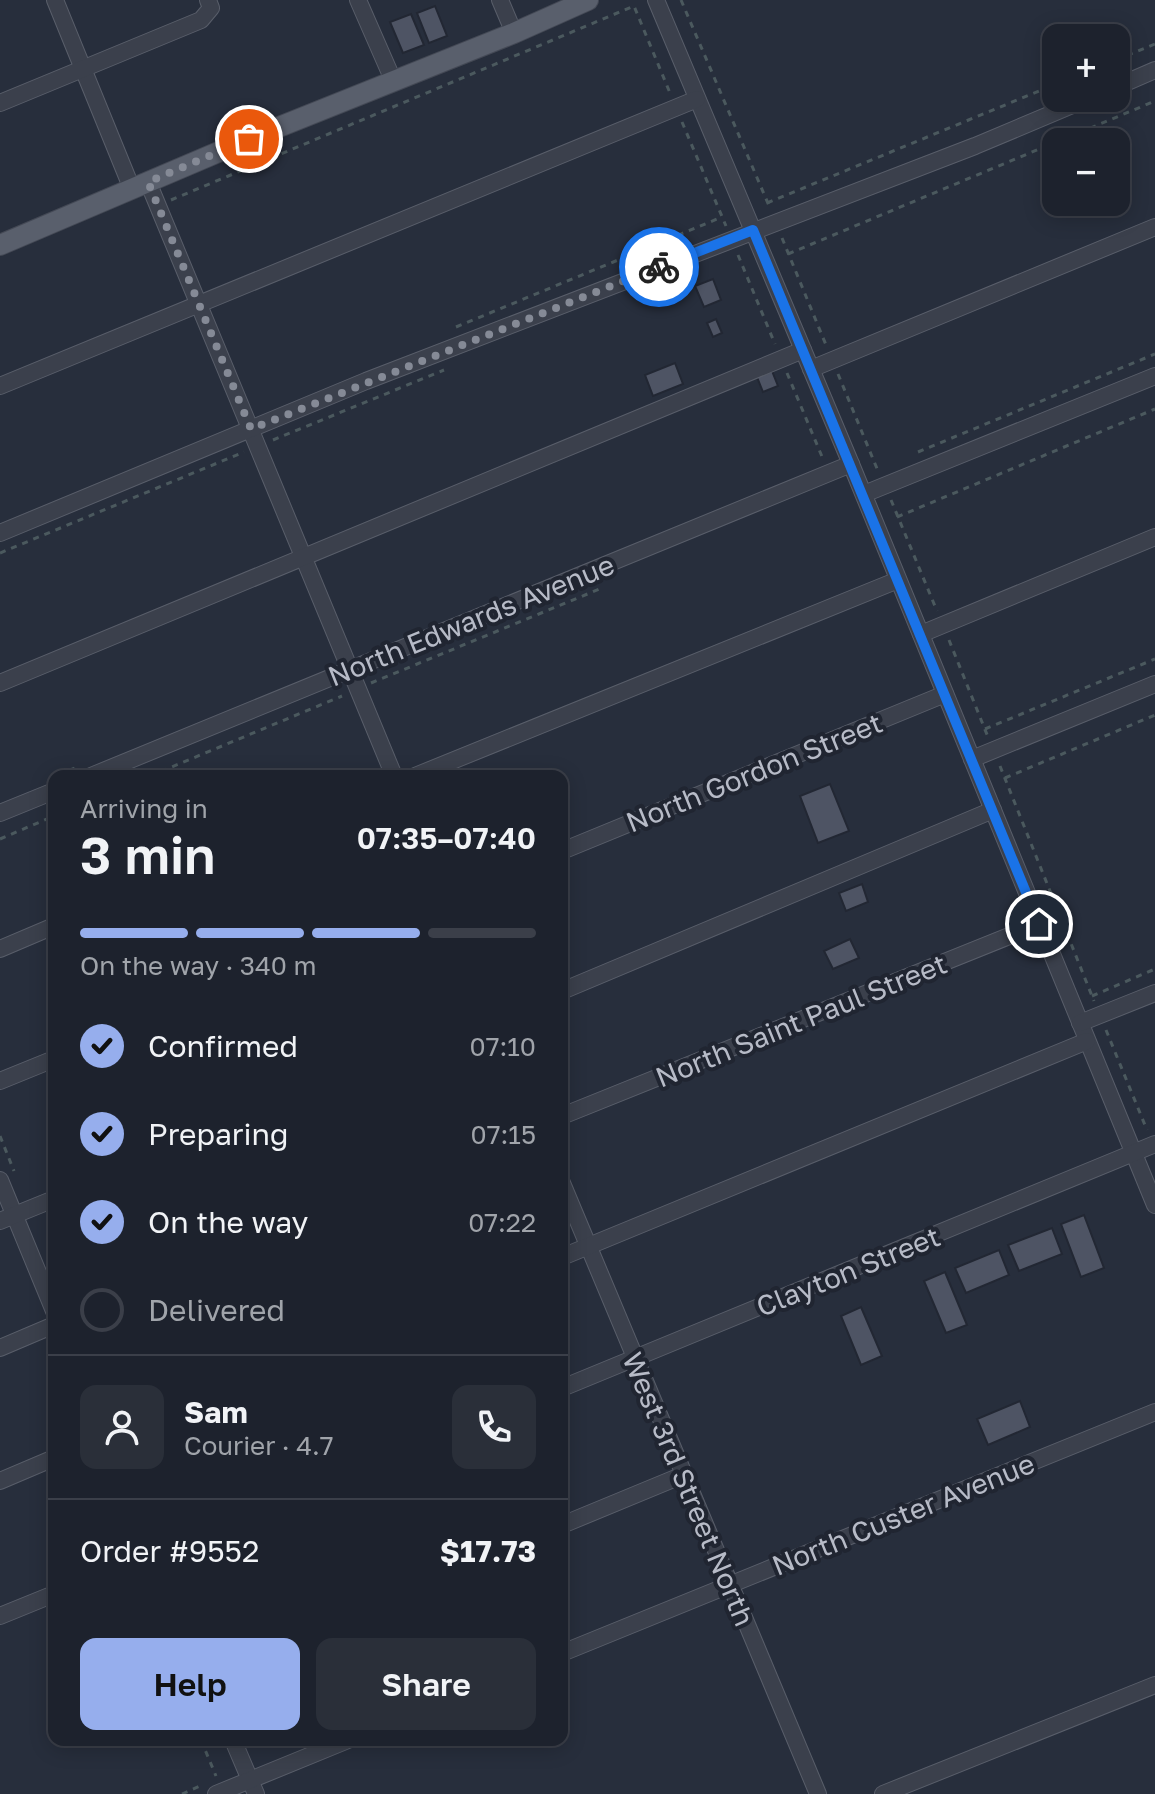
<!DOCTYPE html>
<meta charset="utf-8">
<style>
body{margin:0;font-family:"Golos Text",sans-serif;background:#2a2f39;color:#f1f3f6;height:100vh;display:flex;flex-direction:column;font-size:30px;white-space:nowrap}
*{box-sizing:border-box;margin:0}
p{font-size:26px;color:#a0a4aa}
.icon{flex:none;width:44px;height:44px;fill:none;stroke:currentColor;stroke-width:2;stroke-linecap:round;stroke-linejoin:round}
.map{position:relative;flex:1;overflow:hidden}
.details{position:absolute;left:48px;top:770px;width:520px;height:976px;display:flex;flex-direction:column;background:#1d222d;border-radius:16px;box-shadow:0 4px 20px #0003,0 0 0 2px #3b3f49}
.details>*{flex:none}
.fabs{position:absolute;left:1042px;top:24px;display:grid;gap:16px}
.fabs a{display:grid;place-items:center;width:88px;height:88px;border-radius:16px;background:#1d222d;box-shadow:0 4px 20px #0003,0 0 0 2px #3b3f49;font-size:40px}
.pin{position:absolute;display:grid;place-items:center;width:68px;height:68px;color:#fff;margin:-34px;border:4px solid #fff;border-radius:50%;box-shadow:0 2px 8px #0007}
.courier{position:absolute;display:grid;place-items:center;width:80px;height:80px;margin:-40px;border:6px solid #1a73e8;border-radius:50%;background:#fff;color:#222;box-shadow:0 2px 10px #0007}
.overview em{font-style:normal;font-weight:600}
.overview div{display:flex;flex-direction:column-reverse}
.overview{display:flex;align-items:center;justify-content:space-between;height:136px;padding:0 32px}
h1{font-size:52px;font-weight:600;line-height:60px}
.bar{display:grid;grid-template-columns:repeat(4,1fr);gap:12px 8px;align-content:center;height:96px;padding:0 32px}
.bar i{height:10px;border-radius:6px;background:#3b3f49}
.bar .selected{background:#96aeed}
.bar p{grid-column:span 4}
.line{display:flex;align-items:center;gap:20px;padding:0 32px;border-top:2px solid #3b3f49}
.line div{flex:1}
.round{display:grid;place-items:center;flex:none;width:84px;height:84px;border-radius:16px;background:#2a2f39}
ol{padding:0 32px;list-style:none}
li{display:flex;align-items:center;gap:24px;height:88px}
li p{margin-inline-start:auto}
li .icon{padding:8px;border-radius:50%;background:#96aeed;color:#111;stroke-width:4}
li:last-child{color:#a0a4aa}
li i{width:44px;height:44px;border:4px solid #3b3f49;border-radius:50%}
.action{display:flex;gap:16px;margin-top:auto;padding:16px 32px}
.action a{flex:1;height:92px;border-radius:16px;background:#96aeed;color:#111;font-size:32px;font-weight:600;line-height:92px;text-align:center}
.action a+a{background:#2a2f39;color:#f1f3f6}
.map>svg:first-child{display:block}
.building{fill:#4e5464;stroke:#222733;stroke-width:2}
.lines{fill:none;stroke-linecap:round;stroke-linejoin:round}
.minor-casing{stroke:#595e6a;stroke-width:18}
.major-casing{stroke:#444955;stroke-width:22}
.path{stroke:#4b595e;stroke-width:3;stroke-dasharray:6 6;stroke-linecap:butt}
.minor{stroke:#3b404c;stroke-width:16}
.major{stroke:#595f6c;stroke-width:20}
.done{stroke:#858a96;stroke-width:8;stroke-dasharray:0 14.4}
.route{stroke:#1a73e8;stroke-width:10}
.labels{text-anchor:middle;dominant-baseline:central;stroke-width:8;stroke-linejoin:round;paint-order:stroke}
.street-label{font-size:28px;fill:#b7bbc7;stroke:#202531}
</style>
<div class="map">
<svg width="1155" height="1794" viewBox="0 0 1155 1794">
<rect width="100%" height="100%" fill="#272e3c"/>
<g class="building">
<path d="M 435,6 L 447,36 L 429,43 L 417,13 Z"/>
<path d="M 411,14 L 424,45 L 403,53 L 390,22 Z"/>
<path d="M 713,279 L 721,300 L 704,307 L 695,286 Z"/>
<path d="M 716,319 L 722,333 L 713,337 L 707,323 Z"/>
<path d="M 675,363 L 683,384 L 653,396 L 645,375 Z"/>
<path d="M 772,371 L 778,386 L 763,392 L 757,377 Z"/>
<path d="M 830,784 L 849,831 L 818,843 L 800,796 Z"/>
<path d="M 862,884 L 868,902 L 846,911 L 839,893 Z"/>
<path d="M 850,939 L 859,958 L 833,969 L 824,951 Z"/>
<path d="M 1084,1215 L 1104,1268 L 1081,1277 L 1061,1224 Z"/>
<path d="M 1052,1228 L 1062,1254 L 1019,1271 L 1008,1245 Z"/>
<path d="M 999,1250 L 1009,1275 L 966,1293 L 955,1268 Z"/>
<path d="M 945,1272 L 967,1325 L 946,1333 L 924,1281 Z"/>
<path d="M 861,1307 L 882,1356 L 861,1365 L 841,1316 Z"/>
<path d="M 1020,1401 L 1030,1427 L 988,1445 L 977,1419 Z"/>
</g>
<g class="lines">
<defs>
<g id="minor">
<path d="M 55,0 L 132,189"/>
<path d="M 358,0 L 393,80"/>
<path d="M 500,0 L 514,33"/>
<path d="M 656,0 L 851,464 L 1155,1205"/>
<path d="M 1116,87 L 1155,70"/>
<path d="M 0,103 L 201,20 L 211,8 L 208,0"/>
<path d="M 148,182 L 394,776"/>
<path d="M 811,369 L 1155,227"/>
<path d="M 0,386 L 697,99"/>
<path d="M 864,494 L 1155,376"/>
<path d="M 0,533 L 366,381 L 975,146 L 1089,98"/>
<path d="M 921,634 L 1155,537"/>
<path d="M 0,683 L 803,350"/>
<path d="M 972,759 L 1155,684"/>
<path d="M 91,776 L 851,464"/>
<path d="M 415,776 L 898,580"/>
<path d="M 0,813 L 54,791"/>
<path d="M 562,851 L 945,694"/>
<path d="M 0,949 L 54,926"/>
<path d="M 562,991 L 993,810"/>
<path d="M 1080,1023 L 1155,993"/>
<path d="M 0,1081 L 54,1059"/>
<path d="M 562,1116 L 1039,924"/>
<path d="M 0,1180 L 54,1311"/>
<path d="M 562,1183 L 818,1794"/>
<path d="M 0,1221 L 54,1199"/>
<path d="M 562,1257 L 1087,1041"/>
<path d="M 0,1348 L 54,1325"/>
<path d="M 562,1388 L 1155,1144"/>
<path d="M 0,1481 L 54,1458"/>
<path d="M 562,1525 L 683,1475"/>
<path d="M 0,1616 L 54,1594"/>
<path d="M 562,1653 L 1155,1412"/>
<path d="M 233,1740 L 256,1794"/>
<path d="M 216,1794 L 348,1740"/>
<path d="M 883,1794 L 1155,1685"/>
</g>
<path id="major" d="M 0,245 L 249,139 L 514,33 L 588,0"/>
</defs>
<use href="#minor" class="minor-casing"/>
<use href="#major" class="major-casing"/>
<g class="path">
<path d="M 681,0 L 770,208"/>
<path d="M 1116,60 L 1155,44"/>
<path d="M 682,122 L 726,226"/>
<path d="M 1057,142 L 1155,101"/>
<path d="M 171,200 L 634,6 L 670,93"/>
<path d="M 767,203 L 1056,84"/>
<path d="M 782,238 L 826,345"/>
<path d="M 788,254 L 1056,142"/>
<path d="M 738,255 L 775,344"/>
<path d="M 456,327 L 722,217"/>
<path d="M 787,373 L 823,459"/>
<path d="M 838,374 L 878,471"/>
<path d="M 273,440 L 444,370"/>
<path d="M 918,452 L 1155,354"/>
<path d="M 891,500 L 937,611"/>
<path d="M 897,517 L 1155,409"/>
<path d="M 0,553 L 244,452"/>
<path d="M 949,640 L 988,737"/>
<path d="M 371,683 L 602,588"/>
<path d="M 985,729 L 1155,659"/>
<path d="M 1000,766 L 1094,1001"/>
<path d="M 58,775 L 77,767"/>
<path d="M 150,776 L 342,696"/>
<path d="M 1005,778 L 1155,715"/>
<path d="M 0,839 L 54,816"/>
<path d="M 1092,996 L 1155,969"/>
<path d="M 1106,1030 L 1147,1130"/>
<path d="M 0,1136 L 14,1171"/>
<path d="M 201,1740 L 216,1776"/>
<path d="M 182,1794 L 200,1786"/>
</g>
<use href="#minor" class="minor"/>
<use href="#major" class="major"/>
</g>
<g class="lines">
<path class="done" d="M 249,139 L 148,182 L 251,429 L 659,267"/>
<path class="route" d="M 659,267 L 753,230 L 1039,924"/>
</g>
<g class="labels">
<g class="street-label">
<text transform="translate(471 620) rotate(-22)">North Edwards Avenue</text>
<text transform="translate(754 772) rotate(-22)">North Gordon Street</text>
<text transform="translate(801 1020) rotate(-22)">North Saint Paul Street</text>
<text transform="translate(848 1271) rotate(-22)">Clayton Street</text>
<text transform="translate(689 1489) rotate(67)">West 3rd Street North</text>
<text transform="translate(903 1514) rotate(-22)">North Custer Avenue</text>
</g>
</g>
</svg>
<div class="fabs">
<a>+</a>
<a>−</a>
</div>
<div class="pin" style="left:249px;top:139px;background:#ea580c"><svg class="icon" aria-label="bag" viewBox="0 0 24 24"><path d="M5 8h14l-1 12H6zM9 8a3 3 0 0 1 6 0"/></svg></div>
<div class="pin" style="left:1039px;top:924px;background:#1f2937"><svg class="icon" aria-label="home" viewBox="0 0 24 24"><path d="M3 11l9-7 9 7M6 9v11h12V9"/></svg></div>
<div class="courier" style="left:659px;top:267px"><svg class="icon" aria-label="bike" viewBox="0 0 24 24"><circle cx="6" cy="16" r="4"/><circle cx="18" cy="16" r="4"/><path d="M6 16l4-8h5l3 8M10 8l3 8H6M13 5h3"/></svg></div>
<section class="details">
<div class="overview"><div><h1>3 min</h1><p>Arriving in</p></div><em>07:35–07:40</em></div>
<div class="bar"><i class="selected"></i><i class="selected"></i><i class="selected"></i><i></i><p>On the way · 340 m</p></div>
<ol>
<li><svg class="icon" aria-label="check" viewBox="0 0 24 24"><path d="M5 12l5 5 9-10"/></svg>Confirmed<p>07:10</p></li>
<li><svg class="icon" aria-label="check" viewBox="0 0 24 24"><path d="M5 12l5 5 9-10"/></svg>Preparing<p>07:15</p></li>
<li><svg class="icon" aria-label="check" viewBox="0 0 24 24"><path d="M5 12l5 5 9-10"/></svg>On the way<p>07:22</p></li>
<li><i></i>Delivered</li>
</ol>
<div class="line" style="height:144px"><a class="round"><svg class="icon" aria-label="person" viewBox="0 0 24 24"><circle cx="12" cy="8" r="4"/><path d="M4 21q1-7 8-7t8 7"/></svg></a><div><b>Sam</b><p>Courier · 4.7</p></div><a class="round"><svg class="icon" aria-label="phone" viewBox="0 0 24 24"><path d="M5 4h4l2 5-3 2q2 4 5 5l2-3 5 2v4C11 20 4 13 5 4z"/></svg></a></div>
<div class="line" style="height:104px"><div>Order #9552</div><b>$17.73</b></div>
<div class="action"><a>Help</a><a>Share</a></div>
</section>
</div>
